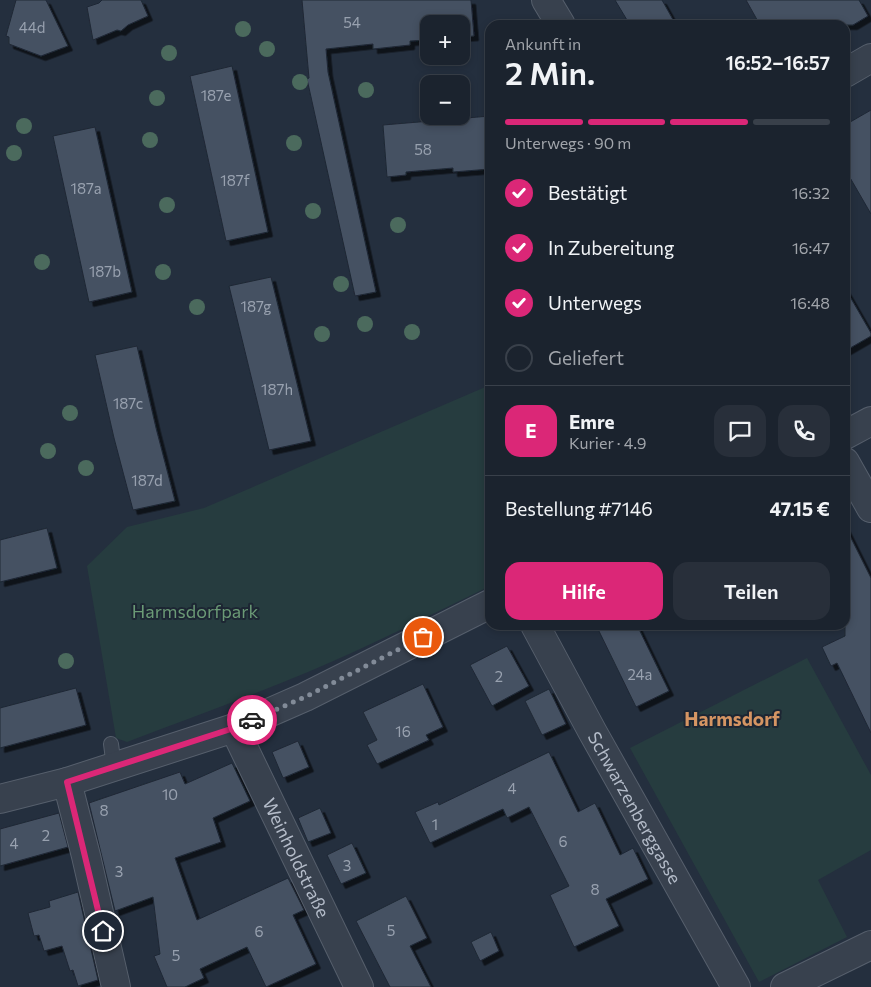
<!DOCTYPE html>
<html lang="de">
<meta charset="utf-8">
<style>
body{margin:0;font-family:Commissioner,sans-serif;background:#282f3a;color:#f1f3f6;height:100vh;display:flex;flex-direction:column;font-size:19px;white-space:nowrap}
*{box-sizing:border-box;margin:0}
p{font-size:16px;color:#a0a4aa}
.icon{flex:none;width:28px;height:28px;fill:none;stroke:currentColor;stroke-width:2;stroke-linecap:round;stroke-linejoin:round}
.map{position:relative;flex:1;overflow:hidden}
.details{position:absolute;left:485px;top:20px;width:365px;height:610px;display:flex;flex-direction:column;background:#1b232e;border-radius:15px;box-shadow:0 2px 8px #0003,0 0 0 1px #39404a}
.details>*{flex:none}
.buttons{position:absolute;left:420px;top:15px;display:grid;gap:10px}
.buttons a{display:grid;place-items:center;width:50px;height:50px;border-radius:10px;background:#1b232e;box-shadow:0 2px 8px #0003,0 0 0 1px #39404a;font-size:25px}
.pin{position:absolute;display:grid;place-items:center;width:42px;height:42px;color:#fff;margin:-21px;border:2px solid #fff;border-radius:50%;box-shadow:0 1px 5px #0007}
.courier{position:absolute;display:grid;place-items:center;width:50px;height:50px;margin:-25px;border:4px solid #db2777;border-radius:50%;background:#fff;color:#222;box-shadow:0 1px 6px #0007}
.headline em{font-style:normal;font-weight:600}
.headline div{display:flex;flex-direction:column-reverse}
.headline{display:flex;align-items:center;justify-content:space-between;height:85px;padding:0 20px}
h1{font-size:32px;font-weight:600;line-height:38px}
.bar{display:grid;grid-template-columns:repeat(4,1fr);gap:8px 5px;align-content:center;height:60px;padding:0 20px}
.bar i{height:6px;border-radius:4px;background:#39404a}
.bar .current{background:#db2777}
.bar p{grid-column:span 4}
.line{display:flex;align-items:center;gap:12px;padding:0 20px;border-top:1px solid #39404a}
.line div{flex:1}
.round{display:grid;place-items:center;flex:none;width:52px;height:52px;border-radius:15px;background:#282f3a}
ol{padding:0 20px;list-style:none}
li{display:flex;align-items:center;gap:15px;height:55px}
li p{margin-inline-start:auto}
li .icon{padding:5px;border-radius:50%;background:#db2777;color:#fff;stroke-width:4}
li:last-child{color:#a0a4aa}
li i{width:28px;height:28px;border:2px solid #39404a;border-radius:50%}
.action{display:flex;gap:10px;margin-top:auto;padding:10px 20px}
.action a{flex:1;height:58px;border-radius:15px;background:#db2777;color:#fff;font-size:20px;font-weight:600;line-height:58px;text-align:center}
.action a+a{background:#282f3a;color:#f1f3f6}
.map>svg:first-child{display:block}
.green{fill:#263c3f}
.building{fill:#455162;stroke:#1f2835;filter:url(#shadow)}
.lines{fill:none;stroke-linecap:round;stroke-linejoin:round}
.lane-casing{stroke:#565f6c;stroke-width:16}
.street-casing{stroke:#565f6c;stroke-width:30}
.lane{stroke:#38414e;stroke-width:14}
.street{stroke:#38414e;stroke-width:28}
.tree{fill:#4b6a5d}
.done{stroke:#828b98;stroke-width:5;stroke-dasharray:0 9}
.route{stroke:#db2777;stroke-width:6}
.labels{text-anchor:middle;dominant-baseline:central;stroke-width:4;stroke-linejoin:round;paint-order:stroke}
.number-label{font-size:15px;fill:#98a1af}
.park-label{font-size:18px;fill:#6b9a76;stroke:#1d2633}
.street-label{font-size:18px;fill:#b4bcc9;stroke:#1d2633}
.neighbourhood-label{font-size:19px;font-weight:bold;fill:#d59563;stroke:#1d2633}
</style>
<div class="map">
<svg width="871" height="987" viewBox="0 0 871 987">
<defs>
<filter id="shadow"><feDropShadow dx="4.5" dy="4.5" stdDeviation="0" flood-color="#0009"/></filter>
</defs>
<rect width="100%" height="100%" fill="#242f3e"/>
<g class="green">
<path d="M 490,385 L 490,586 C 430,615 370,646 308,672 C 248,697 187,719 127,742 L 116,738 L 87,566 L 127,527 L 204,508 Z"/>
<path d="M 807,658 L 871,775 L 871,850 L 818,880 L 847,937 L 759,982 L 630,748 Z"/>
</g>
<g class="building">
<path d="M 16,0 L 46,0 L 68,46 L 41,56 L 9,44 L 9,37 L 6,36 Z"/>
<path d="M 102,0 L 141,0 L 148,16 L 128,25 L 121,31 L 117,30 L 93,40 L 87,7 L 99,3 Z"/>
<path d="M 302,0 L 471,0 L 474,36 L 461,37 L 461,24 L 429,24 L 429,40 L 410,41 L 410,45 L 373,49 L 373,44 L 326,49 L 328,72 L 376,292 L 355,296 L 307,79 L 309,78 Z"/>
<path d="M 615,0 L 662,0 L 676,25 L 630,25 Z"/>
<path d="M 746,0 L 859,0 L 868,16 L 853,25 L 760,25 Z"/>
<path d="M 232,66 L 268,232 L 226,241 L 190,76 Z"/>
<path d="M 871,110 L 871,214 L 845,169 L 845,125 Z"/>
<path d="M 490,116 L 490,169 L 453,172 L 453,168 L 406,172 L 406,175 L 387,177 L 383,125 Z"/>
<path d="M 95,127 L 132,292 L 89,302 L 53,136 Z"/>
<path d="M 271,277 L 311,441 L 269,450 L 229,286 Z"/>
<path d="M 845,288 L 871,333 L 871,336 L 845,351 Z"/>
<path d="M 137,346 L 156,428 L 175,501 L 133,510 L 114,438 L 95,355 Z"/>
<path d="M 845,526 L 871,578 L 871,733 L 837,663 L 831,666 L 822,647 L 845,636 Z"/>
<path d="M 47,528 L 57,568 L 0,582 L 0,540 Z"/>
<path d="M 596,625 L 637,625 L 669,691 L 636,707 Z"/>
<path d="M 507,646 L 529,686 L 492,706 L 470,665 Z"/>
<path d="M 423,684 L 443,727 L 426,735 L 429,740 L 377,764 L 367,745 L 377,740 L 363,712 Z"/>
<path d="M 76,688 L 86,725 L 0,748 L 0,708 Z"/>
<path d="M 549,689 L 566,724 L 542,735 L 525,701 Z"/>
<path d="M 298,741 L 309,767 L 283,778 L 272,752 Z"/>
<path d="M 549,752 L 578,812 L 595,803 L 620,855 L 633,848 L 648,879 L 606,899 L 619,926 L 574,947 L 550,895 L 569,886 L 529,807 L 507,818 L 503,809 L 430,843 L 415,812 L 438,802 L 439,805 Z"/>
<path d="M 232,763 L 250,801 L 213,818 L 221,842 L 175,858 L 197,920 L 288,878 L 304,910 L 293,915 L 316,964 L 266,987 L 247,947 L 200,969 L 204,978 L 185,987 L 167,987 L 154,956 L 160,954 L 153,897 L 115,911 L 89,803 L 180,772 L 185,784 Z"/>
<path d="M 320,808 L 331,833 L 308,842 L 298,818 Z"/>
<path d="M 59,813 L 68,847 L 0,866 L 0,829 Z"/>
<path d="M 352,843 L 366,873 L 341,884 L 327,855 Z"/>
<path d="M 78,892 L 98,980 L 78,986 L 73,970 L 70,971 L 62,946 L 44,951 L 39,935 L 34,936 L 28,913 L 50,907 L 49,901 Z"/>
<path d="M 406,896 L 427,938 L 410,946 L 431,987 L 390,987 L 356,921 Z"/>
<path d="M 491,932 L 499,951 L 480,961 L 471,942 Z"/>
</g>
<g class="lines">
<defs>
<path id="lane" d="M 111,744 L 114,767"/>
<g id="street">
<path d="M 546,0 L 561,25"/>
<path d="M 845,73 L 871,58"/>
<path d="M 845,435 L 871,421"/>
<path d="M 845,462 L 871,508"/>
<path id="s1" d="M 535,625 L 592,731 L 736,987"/>
<path id="s2" d="M 234,728 L 359,987"/>
<path d="M 67,782 L 86,856 L 116,987"/>
<path d="M 0,799 L 67,782 L 234,728 L 305,697 L 490,604"/>
<path d="M 785,987 L 871,945"/>
</g>
</defs>
<use href="#lane" class="lane-casing"/>
<use href="#street" class="street-casing"/>
<use href="#lane" class="lane"/>
<use href="#street" class="street"/>
</g>
<g class="tree">
<circle cx="243" cy="29" r="8"/>
<circle cx="267" cy="49" r="8"/>
<circle cx="169" cy="53" r="8"/>
<circle cx="300" cy="82" r="8"/>
<circle cx="366" cy="90" r="8"/>
<circle cx="157" cy="98" r="8"/>
<circle cx="24" cy="126" r="8"/>
<circle cx="150" cy="140" r="8"/>
<circle cx="294" cy="143" r="8"/>
<circle cx="14" cy="153" r="8"/>
<circle cx="167" cy="205" r="8"/>
<circle cx="313" cy="211" r="8"/>
<circle cx="398" cy="225" r="8"/>
<circle cx="42" cy="262" r="8"/>
<circle cx="163" cy="272" r="8"/>
<circle cx="341" cy="284" r="8"/>
<circle cx="197" cy="307" r="8"/>
<circle cx="365" cy="324" r="8"/>
<circle cx="412" cy="332" r="8"/>
<circle cx="322" cy="334" r="8"/>
<circle cx="70" cy="413" r="8"/>
<circle cx="48" cy="451" r="8"/>
<circle cx="86" cy="468" r="8"/>
<circle cx="66" cy="661" r="8"/>
</g>
<g class="lines">
<path class="done" d="M 252,720 L 305,697 L 423,637"/>
<path class="route" d="M 103,931 L 67,782 L 234,728 L 252,720"/>
</g>
<g class="labels">
<g class="number-label">
<text x="352" y="22">54</text>
<text x="32" y="27">44d</text>
<text x="216" y="95">187e</text>
<text x="423" y="149">58</text>
<text x="235" y="180">187f</text>
<text x="86" y="188">187a</text>
<text x="105" y="271">187b</text>
<text x="256" y="306">187g</text>
<text x="277" y="389">187h</text>
<text x="128" y="403">187c</text>
<text x="147" y="480">187d</text>
<text x="640" y="674">24a</text>
<text x="499" y="676">2</text>
<text x="403" y="731">16</text>
<text x="512" y="788">4</text>
<text x="170" y="794">10</text>
<text x="104" y="810">8</text>
<text x="435" y="824">1</text>
<text x="46" y="835">2</text>
<text x="563" y="841">6</text>
<text x="14" y="843">4</text>
<text x="347" y="865">3</text>
<text x="119" y="871">3</text>
<text x="595" y="889">8</text>
<text x="391" y="930">5</text>
<text x="259" y="931">6</text>
<text x="176" y="955">5</text>
</g>
<g class="park-label">
<text x="195" y="611">Harmsdorfpark</text>
</g>
<g class="street-label">
<text stroke="none"><textPath href="#s1" startOffset="208">Schwarzenberggasse</textPath></text>
<text stroke="none"><textPath href="#s2" startOffset="144">Weinholdstraße</textPath></text>
</g>
<g class="neighbourhood-label">
<text x="732" y="718">Harmsdorf</text>
</g>
</g>
</svg>
<div class="buttons">
<a>+</a>
<a>−</a>
</div>
<div class="pin" style="left:423px;top:637px;background:#ea580c"><svg class="icon" aria-label="bag" viewBox="0 0 24 24"><path d="M5 8h14l-1 12H6zM9 8a3 3 0 0 1 6 0"/></svg></div>
<div class="pin" style="left:103px;top:931px;background:#1f2937"><svg class="icon" aria-label="home" viewBox="0 0 24 24"><path d="M3 11l9-7 9 7M6 9v11h12V9"/></svg></div>
<div class="courier" style="left:252px;top:720px"><svg class="icon" aria-label="car" viewBox="0 0 24 24"><path d="M5 17H2v-5l4-1 3-4h7l3 4 3 1v5h-3M9 17h6M6 11h13"/><circle cx="7" cy="17" r="2"/><circle cx="17" cy="17" r="2"/></svg></div>
<section class="details">
<div class="headline"><div><h1>2 Min.</h1><p>Ankunft in</p></div><em>16:52–16:57</em></div>
<div class="bar"><i class="current"></i><i class="current"></i><i class="current"></i><i></i><p>Unterwegs · 90 m</p></div>
<ol>
<li><svg class="icon" aria-label="check" viewBox="0 0 24 24"><path d="M5 12l5 5 9-10"/></svg>Bestätigt<p>16:32</p></li>
<li><svg class="icon" aria-label="check" viewBox="0 0 24 24"><path d="M5 12l5 5 9-10"/></svg>In Zubereitung<p>16:47</p></li>
<li><svg class="icon" aria-label="check" viewBox="0 0 24 24"><path d="M5 12l5 5 9-10"/></svg>Unterwegs<p>16:48</p></li>
<li><i></i>Geliefert</li>
</ol>
<div class="line" style="height:90px"><b class="round" style="background:#db2777;color:#fff">E</b><div><b>Emre</b><p>Kurier · 4.9</p></div><a class="round"><svg class="icon" aria-label="chat" viewBox="0 0 24 24"><path d="M4 5h16v11H9l-5 4z"/></svg></a><a class="round"><svg class="icon" aria-label="phone" viewBox="0 0 24 24"><path d="M5 4h4l2 5-3 2q2 4 5 5l2-3 5 2v4C11 20 4 13 5 4z"/></svg></a></div>
<div class="line" style="height:65px"><div>Bestellung #7146</div><b>47.15 €</b></div>
<div class="action"><a>Hilfe</a><a>Teilen</a></div>
</section>
</div>
